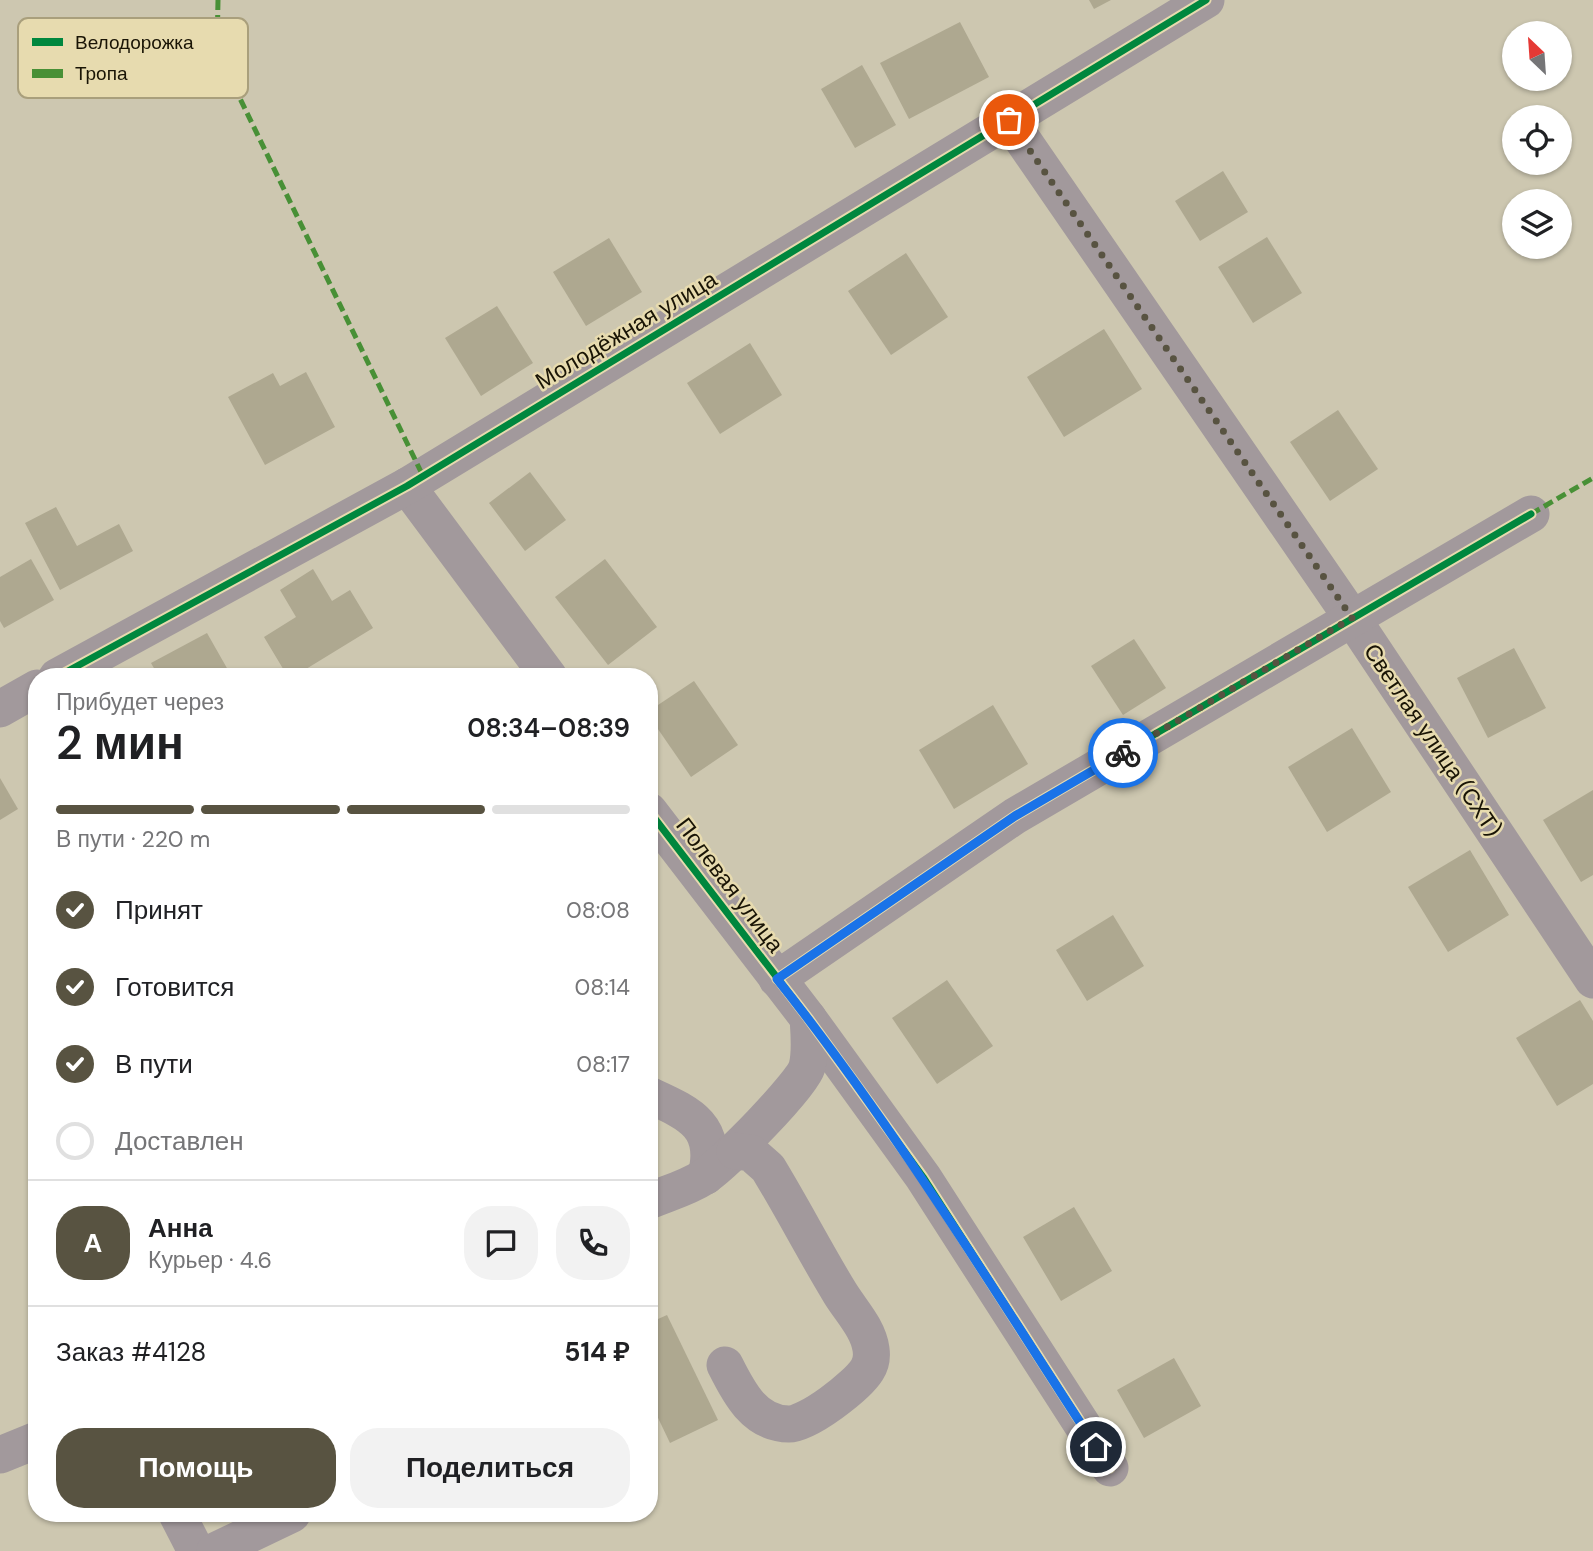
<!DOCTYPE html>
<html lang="ru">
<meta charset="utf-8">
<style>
body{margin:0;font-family:"DM Sans",sans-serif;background:#f2f2f2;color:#202124;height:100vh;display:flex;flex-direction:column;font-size:26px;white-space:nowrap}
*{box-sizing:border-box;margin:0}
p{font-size:23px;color:#757577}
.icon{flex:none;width:38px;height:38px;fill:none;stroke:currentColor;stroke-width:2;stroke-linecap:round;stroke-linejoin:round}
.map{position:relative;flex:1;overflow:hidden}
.drawer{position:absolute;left:28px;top:668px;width:630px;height:854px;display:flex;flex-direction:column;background:#fff;border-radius:28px;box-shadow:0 2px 5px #0004}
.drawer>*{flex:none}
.needle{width:46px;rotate:335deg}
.controls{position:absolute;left:1502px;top:21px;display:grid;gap:14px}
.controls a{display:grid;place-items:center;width:70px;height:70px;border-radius:50%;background:#fff;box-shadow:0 2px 5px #0004;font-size:35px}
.pin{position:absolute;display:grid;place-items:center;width:60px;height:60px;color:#fff;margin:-30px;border:4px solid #fff;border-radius:50%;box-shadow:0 2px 7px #0007}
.courier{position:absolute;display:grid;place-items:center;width:70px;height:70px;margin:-35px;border:5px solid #1a73e8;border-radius:50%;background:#fff;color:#222;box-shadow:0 2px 9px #0007}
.headline em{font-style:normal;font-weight:600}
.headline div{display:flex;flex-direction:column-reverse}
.headline{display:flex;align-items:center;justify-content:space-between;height:119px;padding:0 28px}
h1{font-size:46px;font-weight:600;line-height:52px}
.bar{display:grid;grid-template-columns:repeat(4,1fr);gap:10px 7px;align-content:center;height:84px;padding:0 28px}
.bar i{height:9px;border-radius:5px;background:#e0e0e0}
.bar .active{background:#585341}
.bar p{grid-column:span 4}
.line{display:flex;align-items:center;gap:18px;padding:0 28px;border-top:2px solid #e0e0e0}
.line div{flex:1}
.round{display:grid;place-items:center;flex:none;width:74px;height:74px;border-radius:28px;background:#f2f2f2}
ol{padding:0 28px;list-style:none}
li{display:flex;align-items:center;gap:21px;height:77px}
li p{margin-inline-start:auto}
li .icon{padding:7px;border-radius:50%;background:#585341;color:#fff;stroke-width:4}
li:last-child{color:#757577}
li i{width:38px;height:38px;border:4px solid #e0e0e0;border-radius:50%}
.cta{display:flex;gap:14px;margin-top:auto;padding:14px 28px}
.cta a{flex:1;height:80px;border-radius:28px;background:#585341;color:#fff;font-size:28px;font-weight:600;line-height:80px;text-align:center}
.cta a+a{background:#f2f2f2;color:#202124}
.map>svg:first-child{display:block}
.building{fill:#aea890}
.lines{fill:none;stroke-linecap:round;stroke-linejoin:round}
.minor{stroke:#a2999c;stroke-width:37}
.quiet{stroke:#489036;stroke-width:5;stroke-dasharray:10 5;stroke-linecap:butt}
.cycleway-casing{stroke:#e7dbaf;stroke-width:11}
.cycleway{stroke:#00873e;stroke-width:7}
.done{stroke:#585341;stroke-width:7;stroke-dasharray:0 12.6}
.route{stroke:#1a73e8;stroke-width:9}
.labels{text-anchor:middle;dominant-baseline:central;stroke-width:5;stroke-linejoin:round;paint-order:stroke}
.street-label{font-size:23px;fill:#191405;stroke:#e7dbaf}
.key{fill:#e7dbaf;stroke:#a99f7c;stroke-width:2}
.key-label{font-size:19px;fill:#191405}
</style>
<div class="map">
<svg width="1593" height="1551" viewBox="0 0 1593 1551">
<rect width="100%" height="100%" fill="#cdc7b0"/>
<g class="building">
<path d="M 1089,0 L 1111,0 L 1094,9 Z"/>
<path d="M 960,22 L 989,77 L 909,119 L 880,63 Z"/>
<path d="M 862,65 L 896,125 L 855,148 L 821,89 Z"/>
<path d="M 1223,171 L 1248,212 L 1200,241 L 1175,201 Z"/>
<path d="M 1267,237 L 1302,293 L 1253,323 L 1218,267 Z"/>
<path d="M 609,238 L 642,292 L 586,326 L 553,272 Z"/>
<path d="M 906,253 L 948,317 L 891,355 L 848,291 Z"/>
<path d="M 497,306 L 533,363 L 481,396 L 445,338 Z"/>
<path d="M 1104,329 L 1142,389 L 1064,437 L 1027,377 Z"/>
<path d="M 750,343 L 782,395 L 720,434 L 687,383 Z"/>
<path d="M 306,372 L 335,427 L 265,465 L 228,397 L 273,373 L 280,386 Z"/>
<path d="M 1338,410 L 1378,469 L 1330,501 L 1290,442 Z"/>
<path d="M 530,472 L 566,520 L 525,551 L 489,503 Z"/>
<path d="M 56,507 L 77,546 L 119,524 L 133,551 L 60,590 L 25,523 Z"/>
<path d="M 31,559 L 54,600 L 4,628 L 0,621 L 0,577 Z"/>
<path d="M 605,559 L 657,627 L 608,665 L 555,597 Z"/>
<path d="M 313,569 L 332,601 L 350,590 L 373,628 L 293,677 L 288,677 L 264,637 L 296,617 L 280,590 Z"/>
<path d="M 207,633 L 232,677 L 159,677 L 151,663 Z"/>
<path d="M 1134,639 L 1166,688 L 1123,715 L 1091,666 Z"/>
<path d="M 1514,648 L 1546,708 L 1488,738 L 1457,678 Z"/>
<path d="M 694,681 L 738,745 L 691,777 L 649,716 L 649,711 Z"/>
<path d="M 993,705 L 1028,764 L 954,809 L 919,750 Z"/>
<path d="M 1352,728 L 1391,792 L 1327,832 L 1288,767 Z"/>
<path d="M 0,778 L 18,809 L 0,820 Z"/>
<path d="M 1593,790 L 1593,875 L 1581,882 L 1543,820 Z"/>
<path d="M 1470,850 L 1509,915 L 1448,952 L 1408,887 Z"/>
<path d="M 1113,915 L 1144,966 L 1087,1001 L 1056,950 Z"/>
<path d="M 947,980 L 993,1046 L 937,1084 L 892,1018 Z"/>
<path d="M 1580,1000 L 1593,1021 L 1593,1084 L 1557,1106 L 1516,1038 Z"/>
<path d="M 1074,1207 L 1112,1271 L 1061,1301 L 1023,1237 Z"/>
<path d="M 667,1315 L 718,1420 L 670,1443 L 649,1399 L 649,1323 Z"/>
<path d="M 1174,1358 L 1201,1406 L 1144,1438 L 1117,1390 Z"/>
<path d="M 202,1514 L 222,1514 L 206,1522 Z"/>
</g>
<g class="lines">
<g class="minor">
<path d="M 1009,120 L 1352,618 L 1593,980"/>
<path d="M 407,486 L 549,677"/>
<path d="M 57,677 L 407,486 L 1206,0"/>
<path d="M 0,709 L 37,688"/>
<path d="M 649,811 L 808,1018 L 923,1177 L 1110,1468"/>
<path d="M 777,979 L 1015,816 L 1531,514"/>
<path d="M 649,1095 C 688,1113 719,1125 706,1176"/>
<path d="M 649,1201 C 668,1193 687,1188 704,1177 C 723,1165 802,1085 807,1067 C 811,1051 809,1034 808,1018"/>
<path d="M 725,1365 C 738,1391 754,1424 789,1424 C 808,1424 857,1386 867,1370 C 871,1364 872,1356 871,1349 C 868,1328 851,1311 840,1293 C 815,1252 793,1209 768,1168 L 751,1153 L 735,1151"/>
<path d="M 0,1455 L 37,1440"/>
<path d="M 177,1514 L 196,1551"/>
<path d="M 215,1551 L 292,1514"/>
</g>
<g class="quiet">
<path d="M 218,0 L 217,51 L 423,476"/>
<path d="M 1531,514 L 1593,478"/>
</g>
<defs>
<g id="cycleway">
<path d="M 57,677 L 407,486 L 1206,0"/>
<path d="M 649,811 L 808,1018 L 923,1177 L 1110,1468"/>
<path d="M 777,979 L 1015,816 L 1531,514"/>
</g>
</defs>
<use href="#cycleway" class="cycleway-casing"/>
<use href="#cycleway" class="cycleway"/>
</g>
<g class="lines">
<path class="done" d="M 1009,120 L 1352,618 L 1123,753"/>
<path class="route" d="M 1096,1447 C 993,1289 895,1127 777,979 L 1015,816 L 1123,753"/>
</g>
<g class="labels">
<g class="street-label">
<text transform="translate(626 330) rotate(-31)">Молодёжная улица</text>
<text transform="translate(1433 740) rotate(56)">Светлая улица (СХТ)</text>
<text transform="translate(730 885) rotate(53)">Полевая улица</text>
</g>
</g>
<rect x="18" y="18" width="230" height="80" rx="10" class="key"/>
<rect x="32" y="38" width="31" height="8" fill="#00873e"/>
<rect x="32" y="69" width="31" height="9" fill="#489036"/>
<g class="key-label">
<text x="75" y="49">Велодорожка</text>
<text x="75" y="80">Тропа</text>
</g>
</svg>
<div class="controls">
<a><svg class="needle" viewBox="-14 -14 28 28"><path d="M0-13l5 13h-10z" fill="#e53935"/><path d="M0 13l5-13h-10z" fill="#757577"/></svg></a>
<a><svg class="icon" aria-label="locate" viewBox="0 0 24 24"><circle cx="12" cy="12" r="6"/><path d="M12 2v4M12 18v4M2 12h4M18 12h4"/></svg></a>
<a><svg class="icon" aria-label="layers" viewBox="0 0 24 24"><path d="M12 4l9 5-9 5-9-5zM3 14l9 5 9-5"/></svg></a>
</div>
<div class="pin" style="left:1009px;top:120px;background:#ea580c"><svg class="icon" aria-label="bag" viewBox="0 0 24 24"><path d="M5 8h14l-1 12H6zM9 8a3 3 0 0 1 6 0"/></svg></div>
<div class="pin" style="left:1096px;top:1447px;background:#1f2937"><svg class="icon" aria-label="home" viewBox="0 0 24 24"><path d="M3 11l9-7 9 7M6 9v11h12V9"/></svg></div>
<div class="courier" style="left:1123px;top:753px"><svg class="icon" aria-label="bike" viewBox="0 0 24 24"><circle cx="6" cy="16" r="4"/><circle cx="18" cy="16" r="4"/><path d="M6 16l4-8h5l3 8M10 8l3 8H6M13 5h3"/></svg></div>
<section class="drawer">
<div class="headline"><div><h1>2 мин</h1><p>Прибудет через</p></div><em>08:34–08:39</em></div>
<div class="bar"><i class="active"></i><i class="active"></i><i class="active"></i><i></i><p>В пути · 220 m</p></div>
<ol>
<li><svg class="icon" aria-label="check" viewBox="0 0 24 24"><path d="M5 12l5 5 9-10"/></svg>Принят<p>08:08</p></li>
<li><svg class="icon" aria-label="check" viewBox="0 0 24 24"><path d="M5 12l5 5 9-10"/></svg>Готовится<p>08:14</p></li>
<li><svg class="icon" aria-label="check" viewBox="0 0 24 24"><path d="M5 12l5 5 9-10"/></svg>В пути<p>08:17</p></li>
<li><i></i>Доставлен</li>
</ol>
<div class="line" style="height:126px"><b class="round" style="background:#585341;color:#fff">А</b><div><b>Анна</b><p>Курьер · 4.6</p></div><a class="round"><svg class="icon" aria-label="chat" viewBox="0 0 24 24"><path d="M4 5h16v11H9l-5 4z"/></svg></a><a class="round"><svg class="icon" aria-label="phone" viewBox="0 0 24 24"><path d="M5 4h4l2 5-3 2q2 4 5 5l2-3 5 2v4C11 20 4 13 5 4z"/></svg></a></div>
<div class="line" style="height:91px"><div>Заказ #4128</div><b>514 ₽</b></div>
<div class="cta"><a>Помощь</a><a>Поделиться</a></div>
</section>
</div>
